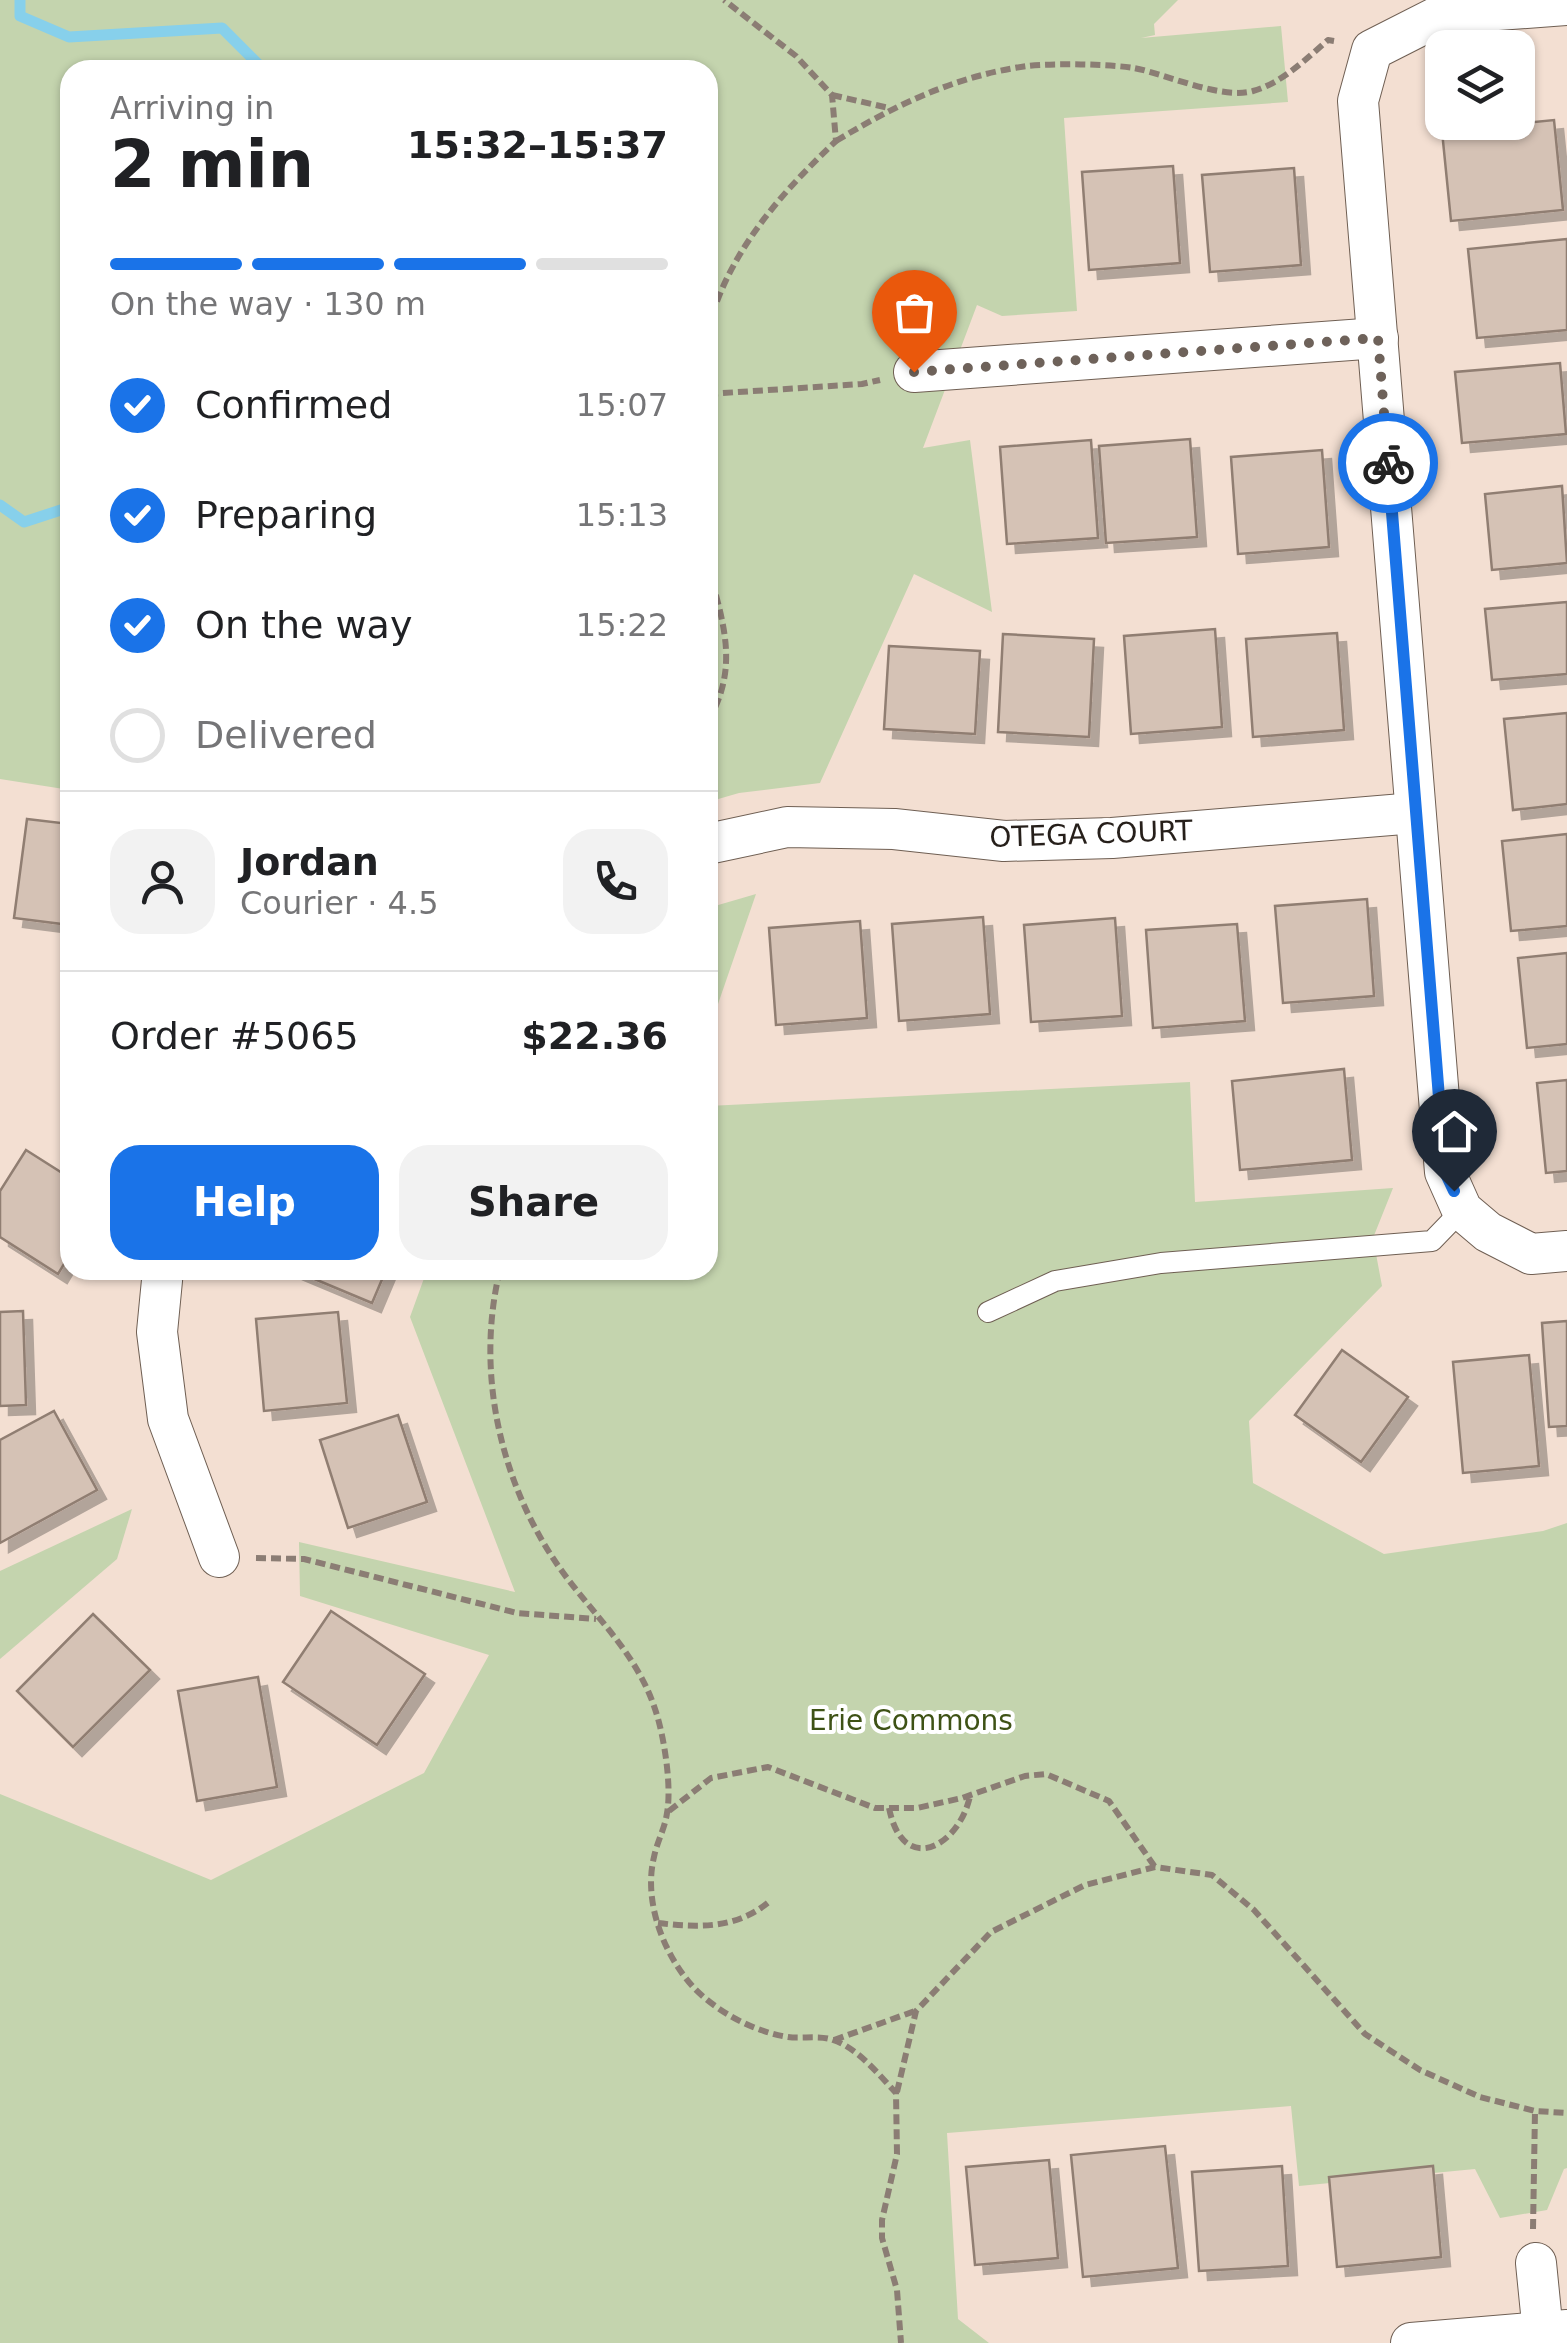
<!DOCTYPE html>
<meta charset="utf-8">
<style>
body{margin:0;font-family:"DejaVu Sans",sans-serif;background:#f2f2f2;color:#202124;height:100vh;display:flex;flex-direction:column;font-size:38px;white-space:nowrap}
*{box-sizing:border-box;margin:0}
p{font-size:32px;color:#757577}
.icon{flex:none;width:55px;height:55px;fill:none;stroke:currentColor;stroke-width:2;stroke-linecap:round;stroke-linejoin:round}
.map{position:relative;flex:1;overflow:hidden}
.details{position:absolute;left:60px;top:60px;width:658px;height:1220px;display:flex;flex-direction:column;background:#fff;border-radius:30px;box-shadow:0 2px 8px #0004}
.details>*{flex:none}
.controls{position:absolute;left:1425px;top:30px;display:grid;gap:20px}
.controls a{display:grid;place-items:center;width:110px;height:110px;border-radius:20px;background:#fff;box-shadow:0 2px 8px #0004;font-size:50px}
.pin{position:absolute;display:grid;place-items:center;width:85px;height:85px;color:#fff;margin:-102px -42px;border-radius:50% 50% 50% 0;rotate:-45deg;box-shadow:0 0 10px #0007}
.pin .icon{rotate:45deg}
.courier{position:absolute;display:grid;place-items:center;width:100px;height:100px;margin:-50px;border:8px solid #1a73e8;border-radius:50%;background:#fff;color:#222;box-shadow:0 2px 12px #0007}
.summary em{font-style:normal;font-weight:700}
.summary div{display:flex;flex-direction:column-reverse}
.summary{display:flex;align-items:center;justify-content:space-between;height:170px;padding:0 50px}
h1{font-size:65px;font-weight:700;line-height:75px}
.bar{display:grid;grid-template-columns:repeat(4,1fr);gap:15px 10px;align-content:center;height:120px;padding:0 50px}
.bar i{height:12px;border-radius:8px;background:#e0e0e0}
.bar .selected{background:#1a73e8}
.bar p{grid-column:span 4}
.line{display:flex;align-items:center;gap:25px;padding:0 50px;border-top:2px solid #e0e0e0}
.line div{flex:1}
.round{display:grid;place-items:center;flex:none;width:105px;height:105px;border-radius:30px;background:#f2f2f2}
ol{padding:0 50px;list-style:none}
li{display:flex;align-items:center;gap:30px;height:110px}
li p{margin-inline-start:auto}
li .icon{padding:10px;border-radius:50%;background:#1a73e8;color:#fff;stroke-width:4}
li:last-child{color:#757577}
li i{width:55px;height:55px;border:5px solid #e0e0e0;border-radius:50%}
.button{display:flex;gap:20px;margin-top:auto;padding:20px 50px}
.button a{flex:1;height:115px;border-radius:30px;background:#1a73e8;color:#fff;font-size:40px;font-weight:700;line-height:115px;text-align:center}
.button a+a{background:#f2f2f2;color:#202124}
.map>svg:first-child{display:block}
.green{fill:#c4d4ae}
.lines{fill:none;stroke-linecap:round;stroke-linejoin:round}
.stream{stroke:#87d0eb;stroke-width:11}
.building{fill:#d5c2b5;stroke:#907e72;stroke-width:2.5;filter:url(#shadow)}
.service-casing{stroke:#6f5f53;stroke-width:22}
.minor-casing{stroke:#6f5f53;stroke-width:42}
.path{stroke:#8b7d74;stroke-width:6;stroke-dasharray:10 5;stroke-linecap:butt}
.service{stroke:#fff;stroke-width:20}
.minor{stroke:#fff;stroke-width:40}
.done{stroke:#6e625a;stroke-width:10;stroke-dasharray:0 18}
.route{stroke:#1a73e8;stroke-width:12}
.labels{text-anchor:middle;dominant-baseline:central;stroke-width:8;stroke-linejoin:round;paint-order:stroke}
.street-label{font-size:28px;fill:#261f1a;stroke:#fff}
.park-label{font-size:28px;fill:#3e5215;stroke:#fff}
</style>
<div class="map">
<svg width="1567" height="2343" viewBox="0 0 1567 2343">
<defs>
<filter id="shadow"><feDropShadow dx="9" dy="9" stdDeviation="0" flood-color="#0004"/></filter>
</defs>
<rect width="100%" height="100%" fill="#f3dfd2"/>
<g class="green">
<path d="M 0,0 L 1178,0 L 1154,24 L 1155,35 L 1141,38 L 1281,26 L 1288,102 L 1064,118 L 1077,311 L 1002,316 L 977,305 L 923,448 L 970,440 L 992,612 L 914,574 L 820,783 L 739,793 L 708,802 L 708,70 L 70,70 L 70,790 L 0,779 Z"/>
<path d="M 756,894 L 708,1033 L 708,908 Z"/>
<path d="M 1190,1082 L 1195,1202 L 1393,1188 L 1373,1238 L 1382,1286 L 1249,1421 L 1253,1483 L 1384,1554 L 1543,1531 L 1567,1523 L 1567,2168 L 1564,2169 L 1547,2210 L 1500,2218 L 1475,2169 L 1299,2186 L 1291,2106 L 947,2133 L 958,2319 L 989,2343 L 0,2343 L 0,1794 L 211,1880 L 424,1773 L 489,1655 L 300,1596 L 299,1542 L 515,1592 L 410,1317 L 427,1270 L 708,1270 L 708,1106 Z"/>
<path d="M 132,1509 L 117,1559 L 0,1659 L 0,1571 Z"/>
</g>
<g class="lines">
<g class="stream">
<path d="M 20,0 L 20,16 L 69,37 L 222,28 L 264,70"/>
<path d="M 0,505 L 24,522 L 70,507"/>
</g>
</g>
<g class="building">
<path d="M 1554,120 L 1563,210 L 1451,221 L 1442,131 Z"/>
<path d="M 1173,166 L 1180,263 L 1089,270 L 1082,172 Z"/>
<path d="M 1294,168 L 1301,265 L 1210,272 L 1202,175 Z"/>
<path d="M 1567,239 L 1567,330 L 1477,338 L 1468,249 Z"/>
<path d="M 1560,363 L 1566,434 L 1462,443 L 1455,372 Z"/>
<path d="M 1190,439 L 1197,537 L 1106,543 L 1099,446 Z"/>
<path d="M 1091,440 L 1098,538 L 1007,544 L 1000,447 Z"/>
<path d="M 1322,450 L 1329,547 L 1238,554 L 1231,457 Z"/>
<path d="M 1562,486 L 1567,563 L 1492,570 L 1485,494 Z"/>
<path d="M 1567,602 L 1567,674 L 1492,680 L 1485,609 Z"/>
<path d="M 1215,629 L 1222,727 L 1131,734 L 1124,636 Z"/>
<path d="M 1337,633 L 1344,730 L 1253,737 L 1246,639 Z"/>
<path d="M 1003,634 L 1094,639 L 1089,737 L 998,732 Z"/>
<path d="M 889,646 L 980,651 L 975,734 L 884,729 Z"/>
<path d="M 1567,713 L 1567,804 L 1513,810 L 1504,719 Z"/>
<path d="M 27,819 L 70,824 L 70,925 L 14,918 Z"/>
<path d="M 1567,834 L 1567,926 L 1511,931 L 1502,841 Z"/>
<path d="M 1367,899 L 1374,996 L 1283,1003 L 1275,906 Z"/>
<path d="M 983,917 L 990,1014 L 899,1021 L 892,924 Z"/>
<path d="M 1115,918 L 1122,1016 L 1031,1022 L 1024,925 Z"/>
<path d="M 860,921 L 867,1018 L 776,1025 L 769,928 Z"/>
<path d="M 1237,924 L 1245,1021 L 1153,1028 L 1146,930 Z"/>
<path d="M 1567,953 L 1567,1044 L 1527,1048 L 1518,958 Z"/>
<path d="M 1344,1069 L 1352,1160 L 1240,1170 L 1232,1081 Z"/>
<path d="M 1567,1080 L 1567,1171 L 1546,1173 L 1537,1083 Z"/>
<path d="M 26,1150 L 70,1178 L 70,1254 L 58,1274 L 0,1237 L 0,1191 Z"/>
<path d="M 293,1270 L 386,1270 L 372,1303 Z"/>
<path d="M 23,1311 L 26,1405 L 0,1406 L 0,1312 Z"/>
<path d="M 338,1312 L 347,1403 L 264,1411 L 256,1319 Z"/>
<path d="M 1567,1321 L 1567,1426 L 1549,1427 L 1542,1323 Z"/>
<path d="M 1342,1350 L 1408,1397 L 1361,1462 L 1295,1415 Z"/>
<path d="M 1529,1355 L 1539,1466 L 1463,1473 L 1453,1362 Z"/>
<path d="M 54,1411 L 97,1490 L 0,1543 L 0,1440 Z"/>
<path d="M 398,1415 L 427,1502 L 348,1528 L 320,1440 Z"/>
<path d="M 331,1611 L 425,1674 L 377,1745 L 283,1682 Z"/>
<path d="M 93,1614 L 150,1670 L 73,1747 L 17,1691 Z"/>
<path d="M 258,1677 L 277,1787 L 197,1801 L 178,1691 Z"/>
<path d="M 1165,2146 L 1178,2268 L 1083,2277 L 1071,2155 Z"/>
<path d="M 1049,2160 L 1058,2258 L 975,2265 L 966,2167 Z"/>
<path d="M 1282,2166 L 1288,2266 L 1199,2271 L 1192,2172 Z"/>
<path d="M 1433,2166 L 1441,2257 L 1337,2267 L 1329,2177 Z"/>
</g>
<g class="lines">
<defs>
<path id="service" d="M 988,1312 L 1055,1281 L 1161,1263 L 1432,1241 L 1462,1210"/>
<g id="minor">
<path d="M 1567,5 L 1443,14 L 1372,50 L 1358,101 L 1445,1172 L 1462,1210 L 1488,1232 L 1531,1254 L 1567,1251"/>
<path d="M 914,372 L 1378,338"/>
<path d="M 708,844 L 787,827 L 894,829 L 1004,841 L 1112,838 L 1415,813"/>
<path d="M 163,1270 L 157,1332 L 168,1419 L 219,1557"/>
<path d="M 1536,2263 L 1544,2343"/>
<path d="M 1411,2343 L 1567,2330"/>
</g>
</defs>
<use href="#service" class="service-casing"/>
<use href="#minor" class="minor-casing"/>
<g class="path">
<path d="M 832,95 L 889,108"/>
<path d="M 836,141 C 897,104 956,76 1027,66 C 1052,63 1109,64 1134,68 C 1166,74 1221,100 1253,91 C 1282,83 1306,59 1328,40 L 1334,41"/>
<path d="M 708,330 C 727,254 780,194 836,141 L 832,95 L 796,56 L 724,0"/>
<path d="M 708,394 L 862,384 L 880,380"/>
<path d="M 708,566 C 723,622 740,667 708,721"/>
<path d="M 500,1270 C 474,1375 502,1492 567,1578 C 599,1620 638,1657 655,1709 C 664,1735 672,1786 667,1813 C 665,1828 657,1842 654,1857 C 643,1902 664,1956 695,1989 C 719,2013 755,2032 788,2037 C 802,2039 820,2035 833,2040 C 858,2048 879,2075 896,2093 L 897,2154 L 882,2220 L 882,2238 L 897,2290 L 901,2343"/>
<path d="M 256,1558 L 304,1559 L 517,1613 L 596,1619"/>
<path d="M 889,1808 C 903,1877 959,1847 970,1796"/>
<path d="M 669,1811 L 711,1778 L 768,1767 L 875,1808 L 917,1808 L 962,1798 L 1025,1776 L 1046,1774 L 1109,1801 L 1155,1867"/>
<path d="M 658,1923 C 699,1928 737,1929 770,1901"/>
<path d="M 834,2040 L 915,2011"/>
<path d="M 897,2092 L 916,2011 L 991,1932 L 1085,1885 L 1155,1867 L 1212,1875 L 1254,1910 L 1365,2034 L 1420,2070 L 1480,2097 L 1535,2111 L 1567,2113"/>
<path d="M 1533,2229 L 1535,2111"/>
</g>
<use href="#service" class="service"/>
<use href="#minor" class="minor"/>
</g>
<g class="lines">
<path class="done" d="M 914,372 L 1378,338 L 1388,463"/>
<path class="route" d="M 1388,463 L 1445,1172 L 1454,1191"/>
</g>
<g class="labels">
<g class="street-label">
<text transform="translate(1091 834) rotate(-2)">OTEGA COURT</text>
</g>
<g class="park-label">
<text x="911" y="1720">Erie Commons</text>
</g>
</g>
</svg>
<div class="controls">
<a><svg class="icon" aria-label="layers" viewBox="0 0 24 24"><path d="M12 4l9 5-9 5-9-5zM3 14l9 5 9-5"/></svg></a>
</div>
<div class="pin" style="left:914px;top:372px;background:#ea580c"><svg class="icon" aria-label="bag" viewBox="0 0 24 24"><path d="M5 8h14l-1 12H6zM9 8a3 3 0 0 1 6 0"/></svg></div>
<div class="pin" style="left:1454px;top:1191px;background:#1f2937"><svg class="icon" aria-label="home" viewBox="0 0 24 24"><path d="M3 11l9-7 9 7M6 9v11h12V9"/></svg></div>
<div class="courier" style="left:1388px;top:463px"><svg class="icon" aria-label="bike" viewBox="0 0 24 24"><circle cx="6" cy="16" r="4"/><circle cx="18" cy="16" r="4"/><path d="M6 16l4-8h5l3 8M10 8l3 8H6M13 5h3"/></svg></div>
<section class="details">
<div class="summary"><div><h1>2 min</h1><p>Arriving in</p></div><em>15:32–15:37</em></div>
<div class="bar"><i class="selected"></i><i class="selected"></i><i class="selected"></i><i></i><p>On the way · 130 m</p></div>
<ol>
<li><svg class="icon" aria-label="check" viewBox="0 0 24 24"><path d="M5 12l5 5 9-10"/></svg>Confirmed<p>15:07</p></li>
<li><svg class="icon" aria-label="check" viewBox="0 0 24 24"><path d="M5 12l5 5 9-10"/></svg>Preparing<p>15:13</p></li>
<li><svg class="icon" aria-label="check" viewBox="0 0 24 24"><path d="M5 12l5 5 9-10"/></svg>On the way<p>15:22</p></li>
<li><i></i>Delivered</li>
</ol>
<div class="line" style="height:180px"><a class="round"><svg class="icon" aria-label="person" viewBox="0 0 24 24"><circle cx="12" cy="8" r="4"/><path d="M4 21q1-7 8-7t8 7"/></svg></a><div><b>Jordan</b><p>Courier · 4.5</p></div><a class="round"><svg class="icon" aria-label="phone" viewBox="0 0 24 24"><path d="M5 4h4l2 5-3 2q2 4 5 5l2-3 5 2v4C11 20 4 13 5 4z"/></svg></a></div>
<div class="line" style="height:130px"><div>Order #5065</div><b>$22.36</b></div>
<div class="button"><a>Help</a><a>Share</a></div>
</section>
</div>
